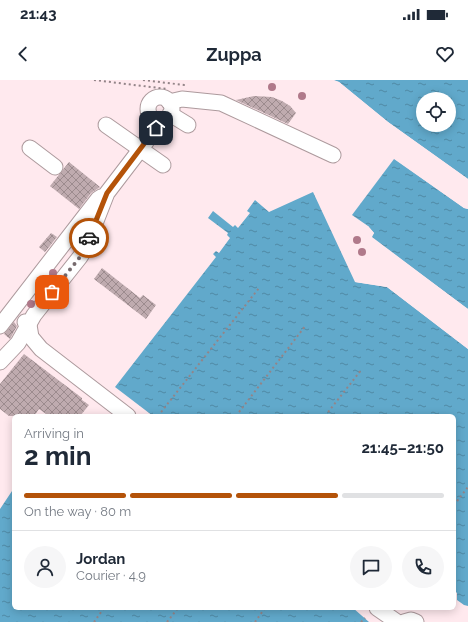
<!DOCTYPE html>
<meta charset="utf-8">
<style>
body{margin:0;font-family:Raleway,sans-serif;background:#f6f6f7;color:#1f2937;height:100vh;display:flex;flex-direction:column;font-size:15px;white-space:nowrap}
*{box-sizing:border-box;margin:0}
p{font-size:13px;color:#747a83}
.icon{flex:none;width:22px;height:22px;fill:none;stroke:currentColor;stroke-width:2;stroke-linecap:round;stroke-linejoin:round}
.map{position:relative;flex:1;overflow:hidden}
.panel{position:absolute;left:12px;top:334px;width:444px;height:196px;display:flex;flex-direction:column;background:#fff;border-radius:6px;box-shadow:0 2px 10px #0003}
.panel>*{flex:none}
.buttons{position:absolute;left:416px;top:12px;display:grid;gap:8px}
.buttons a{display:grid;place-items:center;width:40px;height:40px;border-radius:50%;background:#fff;box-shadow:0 2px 10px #0003;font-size:20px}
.pin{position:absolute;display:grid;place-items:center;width:34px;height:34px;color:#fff;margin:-17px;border-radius:8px;box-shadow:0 2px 6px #0006}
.courier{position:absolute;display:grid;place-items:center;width:40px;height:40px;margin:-20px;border:3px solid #b45309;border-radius:50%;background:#fff;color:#222;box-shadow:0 1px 5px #0007}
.headline em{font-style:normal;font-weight:700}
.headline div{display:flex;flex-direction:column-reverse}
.headline{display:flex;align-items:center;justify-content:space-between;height:68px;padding:0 12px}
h1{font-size:26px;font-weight:700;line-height:30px}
.bar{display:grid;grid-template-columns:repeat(4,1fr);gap:6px 4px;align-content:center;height:48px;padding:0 12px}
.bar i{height:5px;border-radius:3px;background:#e0e1e3}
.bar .selected{background:#b45309}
.bar p{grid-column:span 4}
.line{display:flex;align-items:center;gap:10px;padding:0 12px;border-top:1px solid #e0e1e3}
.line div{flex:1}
.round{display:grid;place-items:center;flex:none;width:42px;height:42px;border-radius:21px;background:#f6f6f7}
.status{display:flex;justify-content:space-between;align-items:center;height:28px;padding:0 20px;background:#fff;direction:ltr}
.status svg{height:11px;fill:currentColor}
header{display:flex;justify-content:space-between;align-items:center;height:52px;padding:0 12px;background:#fff;font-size:18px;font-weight:700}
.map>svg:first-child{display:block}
.water{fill:url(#water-ripples);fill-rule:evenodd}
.pier{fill:#ffe9ee}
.building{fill:url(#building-cross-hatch)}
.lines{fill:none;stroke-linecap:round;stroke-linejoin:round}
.minor-casing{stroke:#ad9a9d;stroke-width:17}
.path{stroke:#938488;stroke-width:2;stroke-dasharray:2 3;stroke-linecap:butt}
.minor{stroke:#fff;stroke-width:15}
.tree{fill:#b0798a}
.done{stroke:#766a6d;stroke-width:4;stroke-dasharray:0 7.2}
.route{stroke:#b45309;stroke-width:5}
</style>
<div class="status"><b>21:43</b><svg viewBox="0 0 49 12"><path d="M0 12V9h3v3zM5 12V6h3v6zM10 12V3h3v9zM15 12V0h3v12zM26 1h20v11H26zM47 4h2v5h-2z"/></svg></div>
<header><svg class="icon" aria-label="back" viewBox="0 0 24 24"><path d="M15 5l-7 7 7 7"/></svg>Zuppa<svg class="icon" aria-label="heart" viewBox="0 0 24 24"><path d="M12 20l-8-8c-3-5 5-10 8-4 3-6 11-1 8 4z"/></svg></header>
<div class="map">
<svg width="468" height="542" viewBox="0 0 468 542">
<defs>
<pattern id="water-ripples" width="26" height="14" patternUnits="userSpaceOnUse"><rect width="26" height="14" fill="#61a9cb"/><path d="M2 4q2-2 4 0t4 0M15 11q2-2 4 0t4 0" fill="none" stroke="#5089a5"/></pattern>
<pattern id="building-cross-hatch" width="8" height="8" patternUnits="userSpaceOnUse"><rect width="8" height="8" fill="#bfabaf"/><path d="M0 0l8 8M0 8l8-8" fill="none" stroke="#9c8b8e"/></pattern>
</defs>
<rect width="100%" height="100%" fill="#ffe9ee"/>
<g class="water">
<path d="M 334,0 L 468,0 L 468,99 L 388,42 L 339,2 ZM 423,19 L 449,19 L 449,45 L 423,45 Z"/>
<path d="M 394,79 L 464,128 L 468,129 L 468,229 L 371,157 L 374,153 L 368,146 L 352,135 Z"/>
<path d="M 313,112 L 355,202 L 387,207 L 468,269 L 468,526 L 464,525 L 457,520 L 457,513 L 454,510 L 454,336 L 153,336 L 115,307 L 216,177 L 213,174 L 216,171 L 219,173 L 230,158 L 227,155 L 228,153 L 208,138 L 213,131 L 233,147 L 235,145 L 238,148 L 250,133 L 247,131 L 255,120 L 269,132 Z"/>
<path d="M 14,408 L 14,528 L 353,528 L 369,542 L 0,542 L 0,429 Z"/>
</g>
<g class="pier">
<path d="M 332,0 L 339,2 L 388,42 L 468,99 L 468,101 L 387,44 Z"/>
<path d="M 392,77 L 395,77 L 465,127 L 468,127 L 468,129 L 464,128 Z"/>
<path d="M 368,146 L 374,153 L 372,157 L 465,227 L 468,229 L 468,231 L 370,159 L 369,157 L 371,153 L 366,147 Z"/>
<path d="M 358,200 L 388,205 L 468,266 L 468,269 L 387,207 L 355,202 Z"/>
</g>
<g class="building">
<path d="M 254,16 L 272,17 L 282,21 L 290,26 L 296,33 L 288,44 L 236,20 Z"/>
<path d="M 69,82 L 100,107 L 91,113 L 79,129 L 50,106 Z"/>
<path d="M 51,153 L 57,157 L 45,172 L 39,167 Z"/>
<path d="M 102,188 L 140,218 L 143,215 L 156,225 L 146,239 L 94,199 Z"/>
<path d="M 14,242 L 17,246 L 10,259 L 4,254 Z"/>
<path d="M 24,274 L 82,318 L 82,320 L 89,325 L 80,336 L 49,336 L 39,329 L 34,336 L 9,336 L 0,329 L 0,304 Z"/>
</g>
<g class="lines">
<defs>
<g id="minor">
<circle cx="160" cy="29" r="12"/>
<path d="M 169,22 L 182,19 L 221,23 L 333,75"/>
<path d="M 170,34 L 188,45"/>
<path d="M 106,45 L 163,85"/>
<path d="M 30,68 L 55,87"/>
<path d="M 25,242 L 29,245 L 31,257 L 41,269 L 128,336"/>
<path d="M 0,246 L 98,119 L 101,117"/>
<path d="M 0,282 L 18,263 L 34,235 L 80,177 L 85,169 L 107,113 L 146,62 L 159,41"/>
<path d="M 377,528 L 397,542"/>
<path d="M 404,542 L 411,540 L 416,542"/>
</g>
</defs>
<use href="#minor" class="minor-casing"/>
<g class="path">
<path d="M 94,0 L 167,9"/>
<path d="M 143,0 L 184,5 L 184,7"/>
<path d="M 158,336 L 259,208"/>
<path d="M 236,336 L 306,245"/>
<path d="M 325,336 L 362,289"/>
<path d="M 415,336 L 418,332"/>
<path d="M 454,425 L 468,407"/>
<path d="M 94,542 L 104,528"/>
<path d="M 167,542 L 178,528"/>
<path d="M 255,542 L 265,528"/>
<path d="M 361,542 L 365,538"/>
</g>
<use href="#minor" class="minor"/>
</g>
<g class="tree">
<circle cx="272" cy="7" r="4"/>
<circle cx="302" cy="16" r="4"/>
<circle cx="357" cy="160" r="4"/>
<circle cx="362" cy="172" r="4"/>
<circle cx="53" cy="193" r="4"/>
<circle cx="41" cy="211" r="4"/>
<circle cx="31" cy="224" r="4"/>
</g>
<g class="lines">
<path class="done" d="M 52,212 L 80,177 L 89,158"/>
<path class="route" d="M 89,158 L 107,113 L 156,48"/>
</g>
</svg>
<div class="buttons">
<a><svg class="icon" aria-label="locate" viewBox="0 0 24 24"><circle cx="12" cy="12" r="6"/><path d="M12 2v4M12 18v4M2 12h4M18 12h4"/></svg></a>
</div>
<div class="pin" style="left:52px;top:212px;background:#ea580c"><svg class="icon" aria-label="bag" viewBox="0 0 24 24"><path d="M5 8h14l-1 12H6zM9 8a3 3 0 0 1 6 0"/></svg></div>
<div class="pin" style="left:156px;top:48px;background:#1f2937"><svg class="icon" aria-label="home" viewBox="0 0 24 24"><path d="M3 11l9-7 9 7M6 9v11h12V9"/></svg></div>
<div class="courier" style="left:89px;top:158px"><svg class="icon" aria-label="car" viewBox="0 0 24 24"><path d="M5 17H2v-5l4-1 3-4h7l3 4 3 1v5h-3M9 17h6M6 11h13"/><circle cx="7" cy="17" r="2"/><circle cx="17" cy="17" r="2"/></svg></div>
<section class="panel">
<div class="headline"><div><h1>2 min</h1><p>Arriving in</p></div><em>21:45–21:50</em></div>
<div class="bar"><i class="selected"></i><i class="selected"></i><i class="selected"></i><i></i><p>On the way · 80 m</p></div>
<div class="line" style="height:72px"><a class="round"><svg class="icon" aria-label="person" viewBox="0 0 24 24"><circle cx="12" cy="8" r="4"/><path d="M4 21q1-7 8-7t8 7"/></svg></a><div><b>Jordan</b><p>Courier · 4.9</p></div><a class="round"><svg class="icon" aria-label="chat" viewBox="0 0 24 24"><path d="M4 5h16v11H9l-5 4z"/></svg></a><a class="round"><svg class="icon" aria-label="phone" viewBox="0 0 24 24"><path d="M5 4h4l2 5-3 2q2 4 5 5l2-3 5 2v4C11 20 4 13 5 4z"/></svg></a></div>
</section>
</div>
